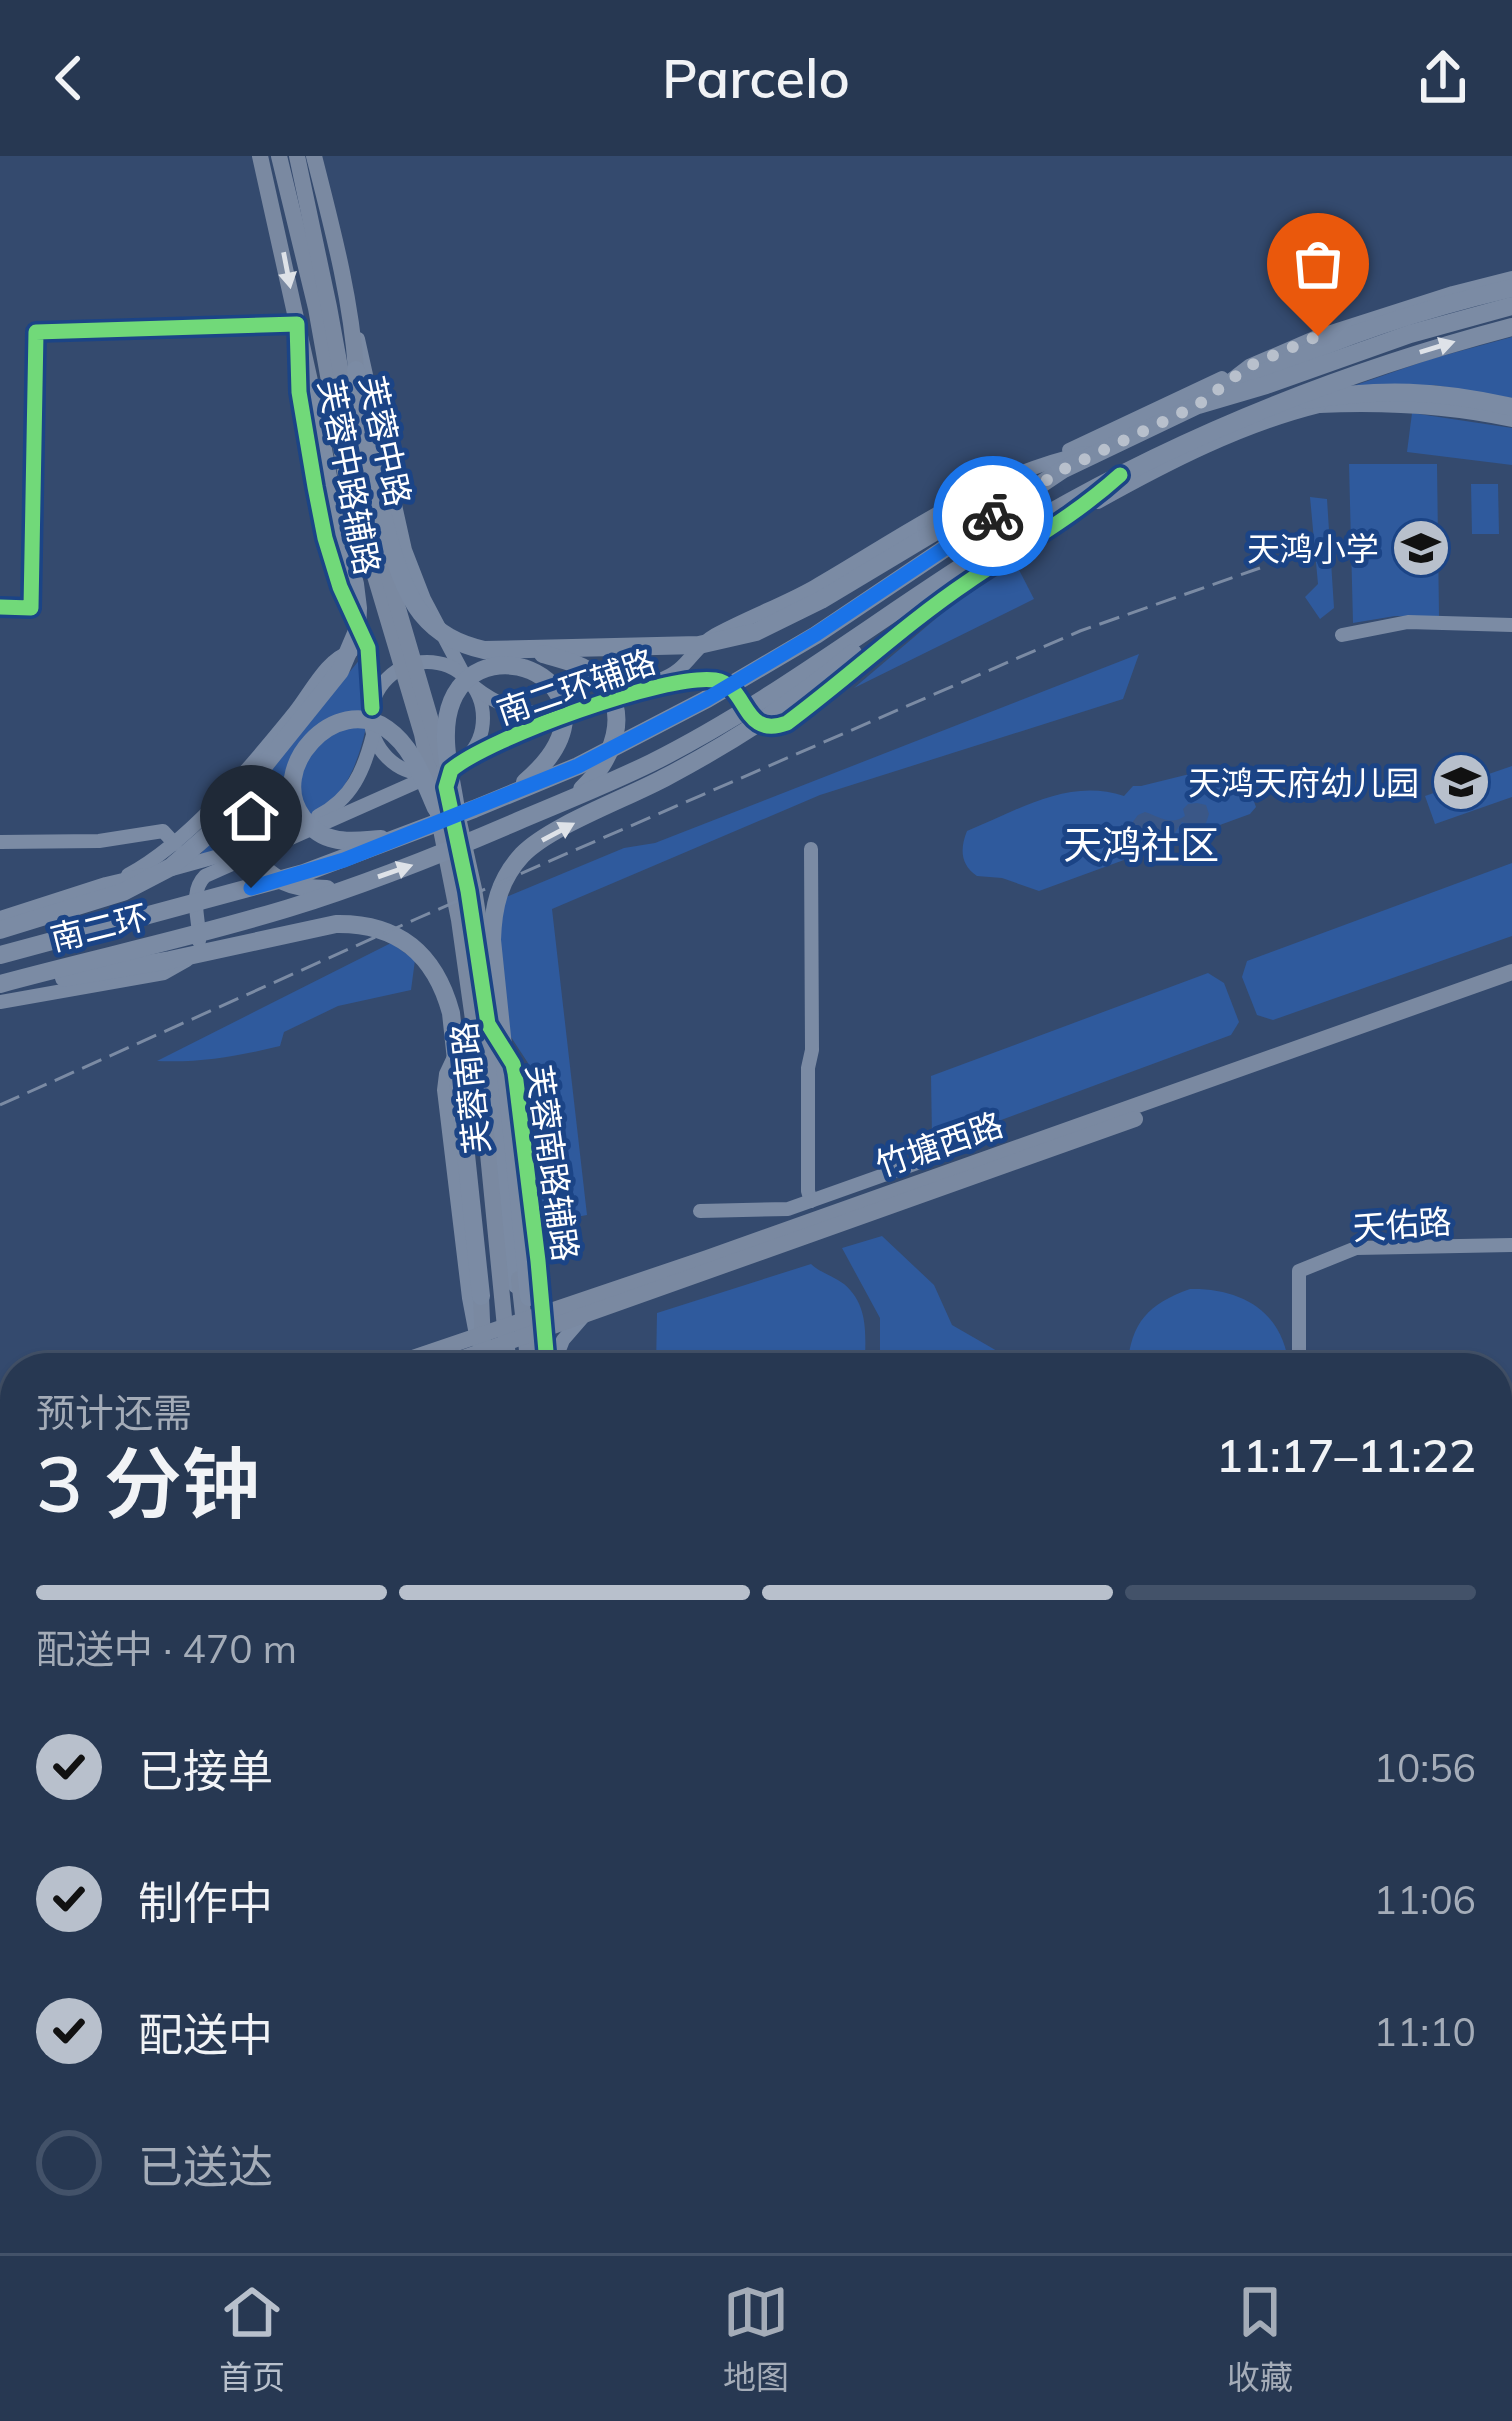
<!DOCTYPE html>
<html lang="zh">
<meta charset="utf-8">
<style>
body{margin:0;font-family:Mulish,"Noto Sans SC",sans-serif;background:#2f3f59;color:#f1f3f6;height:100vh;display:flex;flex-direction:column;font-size:45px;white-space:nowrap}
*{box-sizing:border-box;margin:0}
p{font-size:39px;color:#a4acb8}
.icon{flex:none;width:66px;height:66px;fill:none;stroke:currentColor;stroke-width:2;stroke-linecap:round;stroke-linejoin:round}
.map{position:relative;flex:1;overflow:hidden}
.side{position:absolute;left:0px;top:1197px;width:1512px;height:900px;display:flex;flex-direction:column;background:#273852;border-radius:48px 48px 0 0;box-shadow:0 3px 9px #0004,0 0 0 3px #435269}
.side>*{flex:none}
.pin{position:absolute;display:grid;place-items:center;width:102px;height:102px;color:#fff;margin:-123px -51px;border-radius:50% 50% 50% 0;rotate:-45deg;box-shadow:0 0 12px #0007}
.pin .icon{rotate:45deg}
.courier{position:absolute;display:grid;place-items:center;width:120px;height:120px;margin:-60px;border:9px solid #1a73e8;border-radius:50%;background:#fff;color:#222;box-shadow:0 3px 15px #0007}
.summary em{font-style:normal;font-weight:600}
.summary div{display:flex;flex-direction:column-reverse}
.summary{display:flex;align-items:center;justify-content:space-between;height:204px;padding:0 36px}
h1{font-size:78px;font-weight:600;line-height:90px}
.bar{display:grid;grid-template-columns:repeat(4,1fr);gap:18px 12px;align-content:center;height:144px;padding:0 36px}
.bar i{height:15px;border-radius:9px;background:#435269}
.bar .active{background:#b8c0cc}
.bar p{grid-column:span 4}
ol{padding:0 36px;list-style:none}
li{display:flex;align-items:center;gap:36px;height:132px}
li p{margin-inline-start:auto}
li .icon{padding:12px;border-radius:50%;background:#b8c0cc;color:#111;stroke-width:4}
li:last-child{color:#a4acb8}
li i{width:66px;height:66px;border:6px solid #435269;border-radius:50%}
header{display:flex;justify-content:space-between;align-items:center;height:156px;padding:0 36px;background:#273852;font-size:54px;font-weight:600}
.tabs{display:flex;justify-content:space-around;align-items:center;height:168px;border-top:3px solid #435269;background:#273852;font-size:33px;color:#a4acb8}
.tabs a{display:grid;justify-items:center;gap:6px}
.tabs .active{color:#b8c0cc}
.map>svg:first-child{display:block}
.green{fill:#2f5a9d}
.water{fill:#3a5787}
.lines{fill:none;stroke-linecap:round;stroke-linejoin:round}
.minor{stroke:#7b8ba4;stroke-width:14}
.major{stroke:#7a89a1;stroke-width:16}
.highway{stroke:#7b8ba4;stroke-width:18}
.rail{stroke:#7b8ba4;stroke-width:3;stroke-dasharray:21 9;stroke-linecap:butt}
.cycleway-casing{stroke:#1b4486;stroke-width:22}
.cycleway{stroke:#71d979;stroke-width:15}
.oneway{fill:#dee2e8}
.done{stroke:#b8c0cc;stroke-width:12;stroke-dasharray:0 21.6}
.route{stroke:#1a73e8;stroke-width:15}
.labels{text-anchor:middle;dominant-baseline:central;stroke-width:10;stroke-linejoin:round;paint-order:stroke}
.street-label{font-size:33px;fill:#fff;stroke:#1b4486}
.poi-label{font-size:33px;fill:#fff;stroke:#1b4486;text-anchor:end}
.quarter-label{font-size:39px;fill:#fff;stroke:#1b4486}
</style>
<header><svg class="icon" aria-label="back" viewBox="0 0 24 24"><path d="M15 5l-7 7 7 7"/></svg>Parcelo<svg class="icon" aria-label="share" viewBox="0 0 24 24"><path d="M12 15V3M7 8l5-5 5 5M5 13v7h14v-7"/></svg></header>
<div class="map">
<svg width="1512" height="2097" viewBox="0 0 1512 2097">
<rect width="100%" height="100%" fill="#344a6e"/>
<g class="green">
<path d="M 1512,181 L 1512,242 L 1434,229 L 1353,230 L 1431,203 Z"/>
<path d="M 1412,257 L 1512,272 L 1512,309 L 1407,296 Z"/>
<path d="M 1349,308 L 1437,308 L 1439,460 L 1395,460 L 1353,467 Z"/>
<path d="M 1471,328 L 1498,328 L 1499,378 L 1472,378 Z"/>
<path d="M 1310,341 L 1327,343 L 1334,452 L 1320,463 L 1305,441 L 1318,428 Z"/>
<path d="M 1016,408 L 1034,443 L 854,532 L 953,448 Z"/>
<path d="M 1139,498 L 1123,543 L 820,639 L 552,753 L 587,1059 L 544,1067 L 528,907 L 509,878 L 499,794 L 500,764 L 506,741 L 624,692 L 655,687 Z"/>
<path d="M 361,502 C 364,514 368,527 369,540 C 370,568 357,616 338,638 C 313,668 237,688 199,700 Z"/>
<path d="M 1222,610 C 1247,612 1249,631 1256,651 L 1250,658 L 1039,735 L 1002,722 L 977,720 C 960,709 960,692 967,675 C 1017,655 1068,621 1124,640 L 1133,630 L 1141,630 Z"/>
<path d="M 1512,610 L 1512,641 L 1435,668 L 1425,640 Z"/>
<path d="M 1512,707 L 1512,780 L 1273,864 L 1257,859 L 1242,821 L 1247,805 Z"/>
<path d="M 391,787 L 415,804 L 411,834 L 338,850 L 284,876 L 280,890 C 239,900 200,907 157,905 Z"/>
<path d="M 1208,817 L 1224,827 L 1239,866 L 1231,879 L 939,987 L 932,982 L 931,920 Z"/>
<path d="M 882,1080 L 934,1129 L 952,1169 L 1018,1207 L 1022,1212 L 880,1212 L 880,1162 L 842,1092 Z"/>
<path d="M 811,1108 C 819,1116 833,1120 844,1128 C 870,1150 865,1181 865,1212 L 656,1212 L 657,1157 Z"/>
<path d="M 1190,1133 C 1242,1132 1284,1156 1289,1212 L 1127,1212 C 1131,1166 1148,1148 1190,1133 Z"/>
<rect x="1497" y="1623" width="15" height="102"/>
<path d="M 1497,2072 L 1512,2072 L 1512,2097 L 1437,2097 L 1438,2082 L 1497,2082 Z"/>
</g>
<path class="water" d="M 1197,647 L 1206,649 L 1209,658 L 1206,667 L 1197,671 L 1182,666 L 1174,678 L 1154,684 L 1150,674 L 1123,682 L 1114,693 L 1107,694 L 1102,684 L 1113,673 L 1129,671 L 1138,659 L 1145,656 C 1160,661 1171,670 1185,660 L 1183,653 L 1188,648 Z"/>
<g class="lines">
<g class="minor">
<path d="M 358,183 L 405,394 L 424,443 L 464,519"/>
<path d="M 298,196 L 299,236 L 315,331 L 325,382 L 340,431 L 368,492 L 372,552"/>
<path d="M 1202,246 L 1249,210 L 1319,180 L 1453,137 L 1512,122"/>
<path d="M 1319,250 C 1385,247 1447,250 1512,264"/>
<path d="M 1069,294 L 1222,222"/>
<path d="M 1098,346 C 1168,307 1242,269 1319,250"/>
<path d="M 0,451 L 31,452 L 36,176 L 297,168 L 297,174"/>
<path d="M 1342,479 L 1408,466 L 1512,469"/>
<circle cx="427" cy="562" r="56"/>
<path d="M 659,524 C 688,515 692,492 715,479 C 748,461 782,449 814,431 C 901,381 986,318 1085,297"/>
<path d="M 473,530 C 498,550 526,561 558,556"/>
<path d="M 448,620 L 455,610 C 473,600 492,589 512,580 C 548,563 588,553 626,541 C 653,533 686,519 716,525 C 749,531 741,584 787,567 L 969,425 L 1072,360 L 1103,334"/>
<path d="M 318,660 C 352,643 364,614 373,579"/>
<path d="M 0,686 L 99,685 L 163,675 L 175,688"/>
<path d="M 172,713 L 237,695"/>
<path d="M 128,719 C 191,685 250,611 295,556 C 311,536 327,502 351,496"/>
<path d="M 0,762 L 106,728 L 144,719"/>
<path d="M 199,785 C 200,763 188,737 205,720 L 428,621"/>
<path d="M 481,819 L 488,868 L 513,908 L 515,917 L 543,1165"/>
<path d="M 0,846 L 164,817 L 187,804"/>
<path d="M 473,861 L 446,918 L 444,934 L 469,1142 L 477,1184"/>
<path d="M 489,878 L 515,1130"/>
<path d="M 811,1045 L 808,1035 L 808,912 L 812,894 L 811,693"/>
<path d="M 700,1055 L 788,1053 L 923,1005"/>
<path d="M 552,1212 L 563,1184 L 583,1161"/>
<path d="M 1299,1212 L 1299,1115 L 1356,1092 L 1512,1089"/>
<path d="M 1497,1411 L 1512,1410"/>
<path d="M 1497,1616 L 1512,1616"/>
<path d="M 285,2082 L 325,2097"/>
<path d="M 349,2082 L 351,2097"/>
<path d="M 573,2082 L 575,2097"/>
<path d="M 651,2082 L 653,2097"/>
<path d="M 1288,2097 L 1289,2082"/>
</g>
<g class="major">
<path d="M 260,0 L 312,234"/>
<path d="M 279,0 L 316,152 L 347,326 L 422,578 L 459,764 L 479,906 L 509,1212"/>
<path d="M 297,0 L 329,151 L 361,326 L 443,606"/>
<path d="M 314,0 C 332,71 351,141 356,214"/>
<path d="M 455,648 L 474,733 L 489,829"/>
<path d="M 519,1123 L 529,1212"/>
<path d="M 481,1140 L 484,1212"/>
<path d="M 536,1166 L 547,1212"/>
<path d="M 383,1212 L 707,1102 L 1512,816"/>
<path d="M 435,1212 L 1135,963"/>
<path d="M 0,1356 L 15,1352"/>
<path d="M 599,2082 L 600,2097"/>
<path d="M 625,2082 L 627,2097"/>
</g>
<g class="highway">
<path d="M 356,214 C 366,274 384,411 421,457 C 438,478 458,488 484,494 L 699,489 L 756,476 L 821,444 L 981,348 L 1024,329"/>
<path d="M 1240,228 C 1326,184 1418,154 1512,132"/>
<path d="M 1306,244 C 1381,232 1438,234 1512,251"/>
<path d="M 543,498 C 561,503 583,508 597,521 C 634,555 612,605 582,633"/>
<path d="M 263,622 C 234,685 253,733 327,733"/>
<path d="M 455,647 C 450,616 439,576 452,545 C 486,464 633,534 525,626"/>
<path d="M 381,683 C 366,684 348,687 334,683 C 321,681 311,672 303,662 C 265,613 336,536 387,573 C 413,591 424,625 436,652"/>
<path d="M 0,774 L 123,736 L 171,711 L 210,677 L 340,515 L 357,475 L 358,452 L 355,428 L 332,342 L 312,234"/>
<path d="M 0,799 L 304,717 L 474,653 L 578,610 L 707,543 L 816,479 L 1062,314 L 1198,249 L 1266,229 L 1410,178 L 1512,150"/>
<path d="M 64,822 L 170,804 L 336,768 C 398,767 435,798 451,857 L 481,1140"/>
<path d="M 0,828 C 96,802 194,781 289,752 C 367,728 444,697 518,665 C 563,646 608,628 651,607 C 779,543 890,453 1012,379 C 1170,284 1334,218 1512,171"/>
<path d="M 529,1141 L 492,784 C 493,751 499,724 522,699 C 551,669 628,642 668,620 C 734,585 796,545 853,497"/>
</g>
<path class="rail" d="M 0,949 L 416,763 L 1080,475 L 1260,412"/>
<defs>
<g id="cycleway">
<path d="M 0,451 L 31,452 L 36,176 L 297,168 L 299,236 L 315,331 L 325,382 L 340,431 L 368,492 L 372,552"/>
<path d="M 547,1207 L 538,1105 L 515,917 L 513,908 L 488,868 L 468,735 L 446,631 L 451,614 C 488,582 667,517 715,524 C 749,529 741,584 787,567 C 849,521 905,468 969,425 C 1023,388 1071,363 1120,319"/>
</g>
</defs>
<use href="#cycleway" class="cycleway-casing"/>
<use href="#cycleway" class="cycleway"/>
</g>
<defs><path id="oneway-solid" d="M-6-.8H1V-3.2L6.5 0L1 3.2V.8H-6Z" transform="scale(3)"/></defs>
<g class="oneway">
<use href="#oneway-solid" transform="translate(287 114) rotate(79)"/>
<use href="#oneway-solid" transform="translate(1437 191) rotate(-17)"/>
<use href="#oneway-solid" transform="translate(558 676) rotate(-28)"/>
<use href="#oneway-solid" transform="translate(395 715) rotate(-19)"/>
</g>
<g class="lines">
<path class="done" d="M 993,360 L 1062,314 L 1198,249 L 1249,210 L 1318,180"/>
<path class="route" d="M 251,732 L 344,704 L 578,610 L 707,543 L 816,478 L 993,360"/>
</g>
<defs>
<symbol id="school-disc" viewBox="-11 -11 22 22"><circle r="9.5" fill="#b8c0cc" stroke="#1b4486"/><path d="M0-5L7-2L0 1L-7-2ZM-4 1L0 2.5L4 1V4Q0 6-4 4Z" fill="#111"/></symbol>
</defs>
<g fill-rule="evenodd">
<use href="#school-disc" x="1388" y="359" width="66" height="66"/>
<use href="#school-disc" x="1428" y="593" width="66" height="66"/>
</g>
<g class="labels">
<g class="street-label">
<text transform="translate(386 285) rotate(78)">芙蓉中路</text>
<text transform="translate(350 321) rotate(79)">芙蓉中路辅路</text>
<text transform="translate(576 530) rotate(-19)">南二环辅路</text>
<text transform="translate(99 771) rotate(-14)">南二环</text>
<text transform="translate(470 932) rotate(-96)">芙蓉南路</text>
<text transform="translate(939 988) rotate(-19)">竹塘西路</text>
<text transform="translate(553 1007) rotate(82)">芙蓉南路辅路</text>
<text transform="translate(1402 1068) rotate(-4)">天佑路</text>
</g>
<g class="poi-label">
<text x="1379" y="392">天鸿小学</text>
<text x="1419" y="626">天鸿天府幼儿园</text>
</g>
<g class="quarter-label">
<text x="1141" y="688">天鸿社区</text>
</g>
</g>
</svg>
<div class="pin" style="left:1318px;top:180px;background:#ea580c"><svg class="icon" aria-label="bag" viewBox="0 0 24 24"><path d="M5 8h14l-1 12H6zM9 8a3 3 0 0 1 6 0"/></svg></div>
<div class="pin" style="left:251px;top:732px;background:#1f2937"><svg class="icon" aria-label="home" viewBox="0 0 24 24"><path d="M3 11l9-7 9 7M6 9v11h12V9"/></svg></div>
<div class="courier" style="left:993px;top:360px"><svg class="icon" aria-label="bike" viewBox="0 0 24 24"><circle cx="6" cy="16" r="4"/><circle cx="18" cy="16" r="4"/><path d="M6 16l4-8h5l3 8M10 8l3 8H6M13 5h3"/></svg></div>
<section class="side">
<div class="summary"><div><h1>3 分钟</h1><p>预计还需</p></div><em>11:17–11:22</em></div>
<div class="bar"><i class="active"></i><i class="active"></i><i class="active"></i><i></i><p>配送中 · 470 m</p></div>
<ol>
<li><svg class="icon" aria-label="check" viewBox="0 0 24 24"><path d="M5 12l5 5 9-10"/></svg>已接单<p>10:56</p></li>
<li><svg class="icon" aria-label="check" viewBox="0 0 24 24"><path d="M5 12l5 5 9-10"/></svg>制作中<p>11:06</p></li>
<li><svg class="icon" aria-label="check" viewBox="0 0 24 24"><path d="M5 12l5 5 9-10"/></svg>配送中<p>11:10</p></li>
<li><i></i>已送达</li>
</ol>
</section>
</div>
<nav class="tabs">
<a class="active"><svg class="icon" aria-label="home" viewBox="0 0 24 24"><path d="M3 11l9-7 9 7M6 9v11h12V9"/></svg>首页</a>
<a><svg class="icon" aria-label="map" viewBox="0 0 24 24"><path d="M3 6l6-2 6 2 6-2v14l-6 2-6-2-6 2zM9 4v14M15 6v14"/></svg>地图</a>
<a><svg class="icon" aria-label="saved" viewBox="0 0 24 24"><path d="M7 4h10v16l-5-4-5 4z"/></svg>收藏</a>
</nav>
